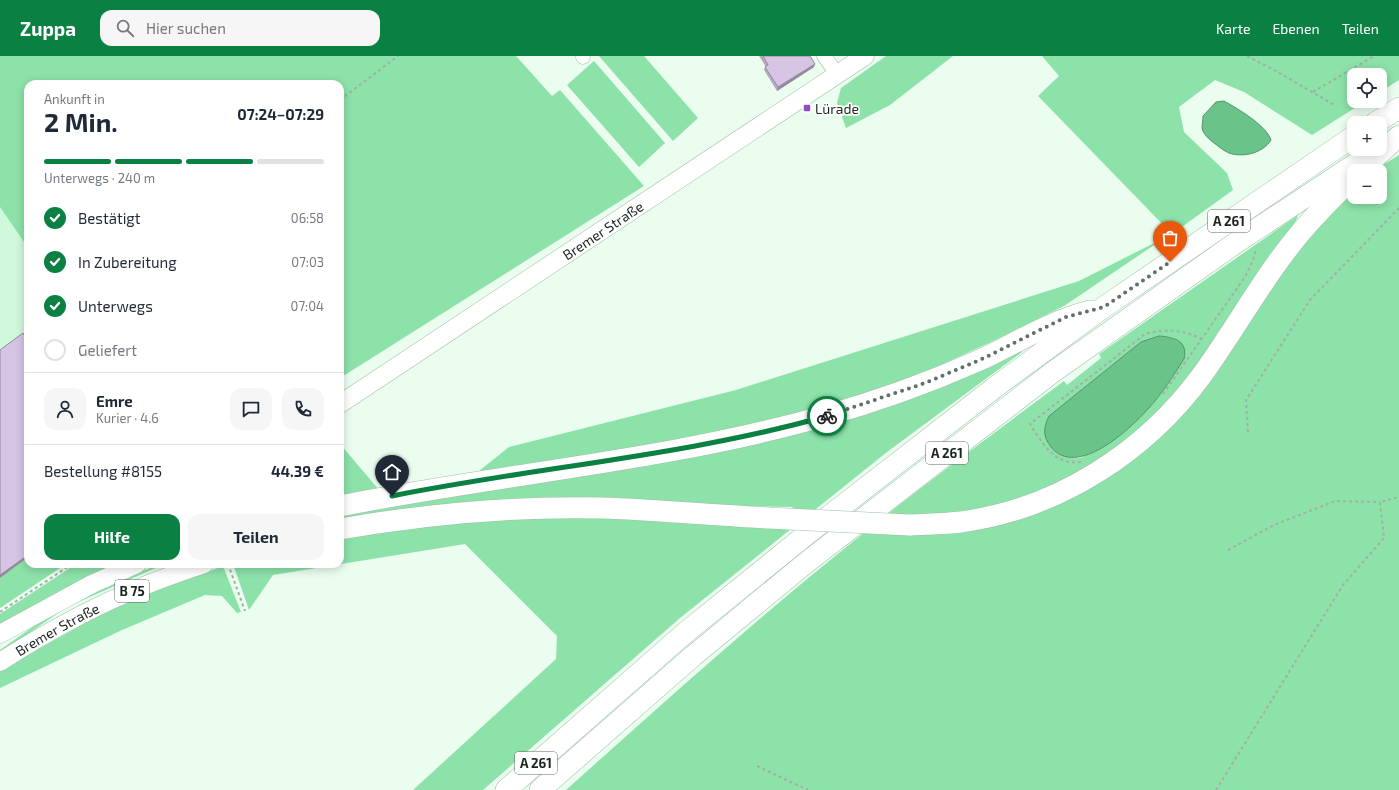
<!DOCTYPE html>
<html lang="de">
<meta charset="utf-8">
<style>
body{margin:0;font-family:"Exo 2",sans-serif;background:#f6f6f7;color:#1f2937;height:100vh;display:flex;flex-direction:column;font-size:15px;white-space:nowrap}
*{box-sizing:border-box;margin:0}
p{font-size:13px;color:#747a83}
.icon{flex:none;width:22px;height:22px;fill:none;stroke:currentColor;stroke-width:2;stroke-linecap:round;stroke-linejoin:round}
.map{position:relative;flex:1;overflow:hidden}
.sheet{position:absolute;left:24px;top:24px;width:320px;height:488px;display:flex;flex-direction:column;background:#fff;border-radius:12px;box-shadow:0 2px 10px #0003}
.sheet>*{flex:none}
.buttons{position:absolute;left:1347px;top:12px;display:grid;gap:8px}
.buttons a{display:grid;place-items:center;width:40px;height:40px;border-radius:8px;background:#fff;box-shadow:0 2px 10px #0003;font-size:20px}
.pin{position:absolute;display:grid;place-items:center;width:34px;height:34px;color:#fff;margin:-41px -17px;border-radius:50% 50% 50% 0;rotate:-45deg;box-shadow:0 0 4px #0007}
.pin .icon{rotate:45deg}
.courier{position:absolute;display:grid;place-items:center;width:40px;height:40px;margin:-20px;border:3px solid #0b8043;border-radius:50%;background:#fff;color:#222;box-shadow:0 1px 5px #0007}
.head em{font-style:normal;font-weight:700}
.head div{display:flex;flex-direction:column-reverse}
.head{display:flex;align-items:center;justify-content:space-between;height:68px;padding:0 20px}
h1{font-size:26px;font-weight:700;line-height:30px}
.bar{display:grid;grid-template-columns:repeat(4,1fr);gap:6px 4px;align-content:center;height:48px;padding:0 20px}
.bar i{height:5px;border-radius:3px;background:#e0e1e3}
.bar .active{background:#0b8043}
.bar p{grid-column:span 4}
.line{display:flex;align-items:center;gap:10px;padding:0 20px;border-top:1px solid #e0e1e3}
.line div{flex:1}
.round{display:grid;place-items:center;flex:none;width:42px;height:42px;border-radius:12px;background:#f6f6f7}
ol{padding:0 20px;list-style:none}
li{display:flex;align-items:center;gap:12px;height:44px}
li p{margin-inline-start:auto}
li .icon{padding:4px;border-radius:50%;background:#0b8043;color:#fff;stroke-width:4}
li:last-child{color:#747a83}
li i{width:22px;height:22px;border:2px solid #e0e1e3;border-radius:50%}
.primary-button{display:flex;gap:8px;margin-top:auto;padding:8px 20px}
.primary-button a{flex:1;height:46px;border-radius:12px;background:#0b8043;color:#fff;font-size:16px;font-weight:700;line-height:46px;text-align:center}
.primary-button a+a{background:#f6f6f7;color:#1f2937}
header{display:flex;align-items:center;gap:24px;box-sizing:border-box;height:56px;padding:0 20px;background:#0b8043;color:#fff}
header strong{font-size:19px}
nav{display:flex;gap:22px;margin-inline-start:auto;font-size:14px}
.search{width:280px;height:36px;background:#f6f6f7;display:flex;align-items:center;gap:10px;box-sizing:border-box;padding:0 14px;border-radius:12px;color:#747a83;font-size:15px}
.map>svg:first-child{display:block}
.built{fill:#d0f8dc}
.green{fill:#8ce2a9;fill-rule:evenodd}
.water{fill:#6ac48a;stroke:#529469}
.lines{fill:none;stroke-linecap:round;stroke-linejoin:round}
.minor-casing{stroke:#9fbfa8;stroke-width:15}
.major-casing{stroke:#9fbfa8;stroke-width:19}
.highway-casing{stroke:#9fbfa8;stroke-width:22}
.path{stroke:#a0b0a4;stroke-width:2;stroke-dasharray:3 3;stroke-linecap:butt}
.minor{stroke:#fff;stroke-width:14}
.major{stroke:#fff;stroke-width:18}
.highway{stroke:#fff;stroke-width:21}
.highway-bridge-casing{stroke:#9fbfa8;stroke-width:22;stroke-linecap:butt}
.highway-bridge{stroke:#fff;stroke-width:21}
.wall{fill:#b7a9c4}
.shaded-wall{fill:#9589a0}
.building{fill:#d5c4e4;stroke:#9589a0}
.done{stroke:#627166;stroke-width:4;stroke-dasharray:0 7.2}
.route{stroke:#0b8043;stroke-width:5}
.poi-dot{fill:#904cc0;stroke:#fff;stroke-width:1.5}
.labels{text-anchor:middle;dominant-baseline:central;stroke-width:3.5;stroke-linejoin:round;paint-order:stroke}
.shield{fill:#fff;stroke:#5e6661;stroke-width:1}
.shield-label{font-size:13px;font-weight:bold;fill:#19251d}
.poi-label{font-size:14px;fill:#19251d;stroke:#fff;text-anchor:start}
.street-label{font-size:14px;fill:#19251d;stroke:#fff}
</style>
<header>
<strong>Zuppa</strong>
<div class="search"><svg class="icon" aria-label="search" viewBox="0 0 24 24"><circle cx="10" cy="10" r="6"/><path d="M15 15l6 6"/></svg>Hier suchen</div>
<nav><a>Karte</a><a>Ebenen</a><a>Teilen</a></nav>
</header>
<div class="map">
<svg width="1399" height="734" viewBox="0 0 1399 734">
<rect width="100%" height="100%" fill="#eafdef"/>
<path class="built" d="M 0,151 L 28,192 L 28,508 L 66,508 L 0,552 Z"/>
<g class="green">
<path d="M 0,0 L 516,0 L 552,40 L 560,34 L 644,130 L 340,322 L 340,28 L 28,28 L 28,192 L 0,151 Z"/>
<path d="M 599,0 L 644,0 L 698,62 L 673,85 Z"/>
<path d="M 886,0 L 953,0 L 890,49 L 846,72 L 837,47 L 841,32 Z"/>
<path d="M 1042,0 L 1399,0 L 1399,24 L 1380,36 L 1380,19 L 1354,19 L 1354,45 L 1366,45 L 1312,79 L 1244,36 L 1215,24 L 1179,51 L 1184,76 L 1227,117 L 1233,134 L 1172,178 L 1038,40 L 1059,20 Z"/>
<path d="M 594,5 L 665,87 L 639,111 L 567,29 Z"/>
<path d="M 1399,99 L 1399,734 L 566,734 C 661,649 756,563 855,484 C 923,429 994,377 1064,325 L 1067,329 L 1101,302 L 1099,298 L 1298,159 L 1296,165 L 1269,199 L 1180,334 L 1126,387 L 1056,429 L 1011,446 L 933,461 L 912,458 L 902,479 L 969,474 L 1134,401 L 1281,208 L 1354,131 L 1354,141 L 1380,141 L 1380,115 L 1373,115 ZM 1159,280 L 1172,281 L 1178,284 L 1184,303 C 1173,320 1162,339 1148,353 C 1139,363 1090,401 1079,402 C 1069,403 1057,399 1051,391 C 1044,382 1043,371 1049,360 L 1141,286 Z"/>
<path d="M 1166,181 L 1064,250 L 991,286 L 908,324 L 755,371 L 474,419 L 509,391 L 736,334 L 1079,225 Z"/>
<path d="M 1021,292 L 1022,296 L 887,396 L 680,562 L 483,734 L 413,734 L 556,603 L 557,580 L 465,488 L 273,519 L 249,554 L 233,508 L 340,508 L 340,482 C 403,473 465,463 529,461 C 611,459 692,465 774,470 L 793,451 L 686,449 L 340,467 L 340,456 L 625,410 Z"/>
<path d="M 340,388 L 380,435 L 340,443 Z"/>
<path d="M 28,499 L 28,508 L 66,508 L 0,552 L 0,519 Z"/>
<path d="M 76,508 L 122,508 L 0,569 L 0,558 Z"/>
<path d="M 159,508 L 165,508 L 67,551 L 0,597 L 0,594 L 61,551 Z"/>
<path d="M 223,510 L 241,556 L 237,557 L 222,540 L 205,539 L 122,574 L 0,632 L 0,614 L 120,548 Z"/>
</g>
<g class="water">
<path d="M 1224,45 C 1238,53 1266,69 1271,84 C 1263,97 1243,102 1229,97 C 1224,95 1218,90 1214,87 C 1209,83 1203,78 1202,72 C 1202,69 1203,64 1203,60 L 1216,46 Z"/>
<path d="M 1159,280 C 1175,281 1188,285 1184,303 C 1173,320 1162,338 1148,353 C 1130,373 1077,423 1051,391 C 1043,381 1043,372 1049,360 L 1141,286 Z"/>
</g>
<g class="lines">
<defs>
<g id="minor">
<path d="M 824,0 L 837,18"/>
<path d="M 583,1 L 583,0"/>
</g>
<g id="major">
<path id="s1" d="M 340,348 L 865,0"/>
<path d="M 0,578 L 92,528 L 137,508"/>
<path id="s2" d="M 0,606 C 45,577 94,550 144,530 C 163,522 184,515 204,508"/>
</g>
<g id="highway">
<path d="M 1375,67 L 1399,52"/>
<path d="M 1370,106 L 1399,80"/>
<path d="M 340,450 C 500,418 664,405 821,361 C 876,346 928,327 980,304 C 1016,287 1051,265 1090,255"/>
<path d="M 909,469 C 926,468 944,468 961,466 C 1057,453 1145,397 1202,319 C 1236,272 1264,220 1301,176 C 1318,156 1336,138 1354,121"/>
<path d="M 340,473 C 426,458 515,450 602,452 C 658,454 713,459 769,462"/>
<path d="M 506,734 L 685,577 L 828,461 L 994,332 L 1104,251 L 1354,80"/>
<path d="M 540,734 L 693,600 L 807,506 L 1053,316 L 1234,188 L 1378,93"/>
</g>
</defs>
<use href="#minor" class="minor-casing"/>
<use href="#major" class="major-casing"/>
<use href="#highway" class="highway-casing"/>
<g class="path">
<path d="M 1247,0 L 1276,15 L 1336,50"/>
<path d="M 1313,36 L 1374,0"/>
<path d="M 340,44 L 398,0"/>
<path d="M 1163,338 L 1245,221 L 1253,204 L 1256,193"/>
<path d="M 1248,376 L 1246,344 L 1310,244 L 1399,152"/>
<path d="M 1081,406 C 1055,410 1042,387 1030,368 L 1145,278 C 1164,273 1184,273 1201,283"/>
<path d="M 1228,494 L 1274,469 L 1335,445 L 1380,446"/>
<path d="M 228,508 L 245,555"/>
<path d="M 0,556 L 72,508"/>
<path d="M 757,710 L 808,734"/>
<path d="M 1216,734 L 1343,529 L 1384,482 L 1380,446 L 1399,441"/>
</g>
<use href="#minor" class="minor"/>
<use href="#major" class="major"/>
<use href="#highway" class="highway"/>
<defs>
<path id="highway-bridge" d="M 769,462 L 909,469"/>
</defs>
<use href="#highway-bridge" class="highway-bridge-casing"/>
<use href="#highway-bridge" class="highway-bridge"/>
</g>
<path class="wall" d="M 759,0 L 810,0 L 814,11 L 777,35 L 764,14 L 765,11 L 766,11 Z"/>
<g class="shaded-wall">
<path d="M 815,8 L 814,11 L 777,35 L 778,31 Z"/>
<path d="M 28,499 L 28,501 L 0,522 L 0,519 Z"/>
</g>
<g class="building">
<path d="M 763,0 L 810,0 L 815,8 L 778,31 L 765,11 L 768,9 Z"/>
<path d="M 23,277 L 28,284 L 28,499 L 0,519 L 0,294 Z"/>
</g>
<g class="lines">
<path class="done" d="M 827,360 L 925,327 L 982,303 L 1066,261 L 1104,251 L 1170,206"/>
<path class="route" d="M 392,440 C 537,411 685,400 827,360"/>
</g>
<rect class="poi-dot" x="803" y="48" width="8" height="8" rx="2"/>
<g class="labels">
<g class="shield">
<rect x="1208" y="154" width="42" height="22" rx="3"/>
<rect x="926" y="386" width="42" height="22" rx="3"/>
<rect x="115" y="524" width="34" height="22" rx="3"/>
<rect x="515" y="696" width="42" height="22" rx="3"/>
</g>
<g class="shield-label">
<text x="1229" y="165">A 261</text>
<text x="947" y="397">A 261</text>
<text x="132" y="535">B 75</text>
<text x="536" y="707">A 261</text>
</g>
<g class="poi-label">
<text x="815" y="52">Lürade</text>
</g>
<g class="street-label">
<text stroke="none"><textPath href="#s1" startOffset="315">Bremer Straße</textPath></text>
<text stroke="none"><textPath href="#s2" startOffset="66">Bremer Straße</textPath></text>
</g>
</g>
</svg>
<div class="buttons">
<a><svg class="icon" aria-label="locate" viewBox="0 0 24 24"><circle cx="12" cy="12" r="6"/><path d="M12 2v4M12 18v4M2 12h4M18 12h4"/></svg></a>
<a>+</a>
<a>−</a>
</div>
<div class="pin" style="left:1170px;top:206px;background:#ea580c"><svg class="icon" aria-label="bag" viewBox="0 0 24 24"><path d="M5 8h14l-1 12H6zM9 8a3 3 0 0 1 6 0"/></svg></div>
<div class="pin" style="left:392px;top:440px;background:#1f2937"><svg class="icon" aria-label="home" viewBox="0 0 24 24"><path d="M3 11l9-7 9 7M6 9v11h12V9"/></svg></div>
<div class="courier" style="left:827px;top:360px"><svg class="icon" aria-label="bike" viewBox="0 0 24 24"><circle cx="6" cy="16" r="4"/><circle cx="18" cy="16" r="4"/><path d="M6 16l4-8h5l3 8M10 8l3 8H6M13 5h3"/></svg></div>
<section class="sheet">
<div class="head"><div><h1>2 Min.</h1><p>Ankunft in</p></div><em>07:24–07:29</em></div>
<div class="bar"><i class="active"></i><i class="active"></i><i class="active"></i><i></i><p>Unterwegs · 240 m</p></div>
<ol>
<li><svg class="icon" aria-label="check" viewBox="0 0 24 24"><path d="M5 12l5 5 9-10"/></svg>Bestätigt<p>06:58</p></li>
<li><svg class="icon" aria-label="check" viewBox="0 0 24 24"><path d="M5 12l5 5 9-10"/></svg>In Zubereitung<p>07:03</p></li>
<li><svg class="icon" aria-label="check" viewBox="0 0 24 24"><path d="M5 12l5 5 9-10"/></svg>Unterwegs<p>07:04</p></li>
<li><i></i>Geliefert</li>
</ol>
<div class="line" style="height:72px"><a class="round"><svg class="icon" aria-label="person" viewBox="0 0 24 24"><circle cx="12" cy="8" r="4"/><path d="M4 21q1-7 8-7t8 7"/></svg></a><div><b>Emre</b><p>Kurier · 4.6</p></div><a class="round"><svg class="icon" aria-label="chat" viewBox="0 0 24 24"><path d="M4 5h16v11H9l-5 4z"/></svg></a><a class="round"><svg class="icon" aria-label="phone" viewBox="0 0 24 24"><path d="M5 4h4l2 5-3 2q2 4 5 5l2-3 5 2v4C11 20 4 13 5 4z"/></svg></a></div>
<div class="line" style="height:52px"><div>Bestellung #8155</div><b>44.39 €</b></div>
<div class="primary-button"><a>Hilfe</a><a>Teilen</a></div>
</section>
</div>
